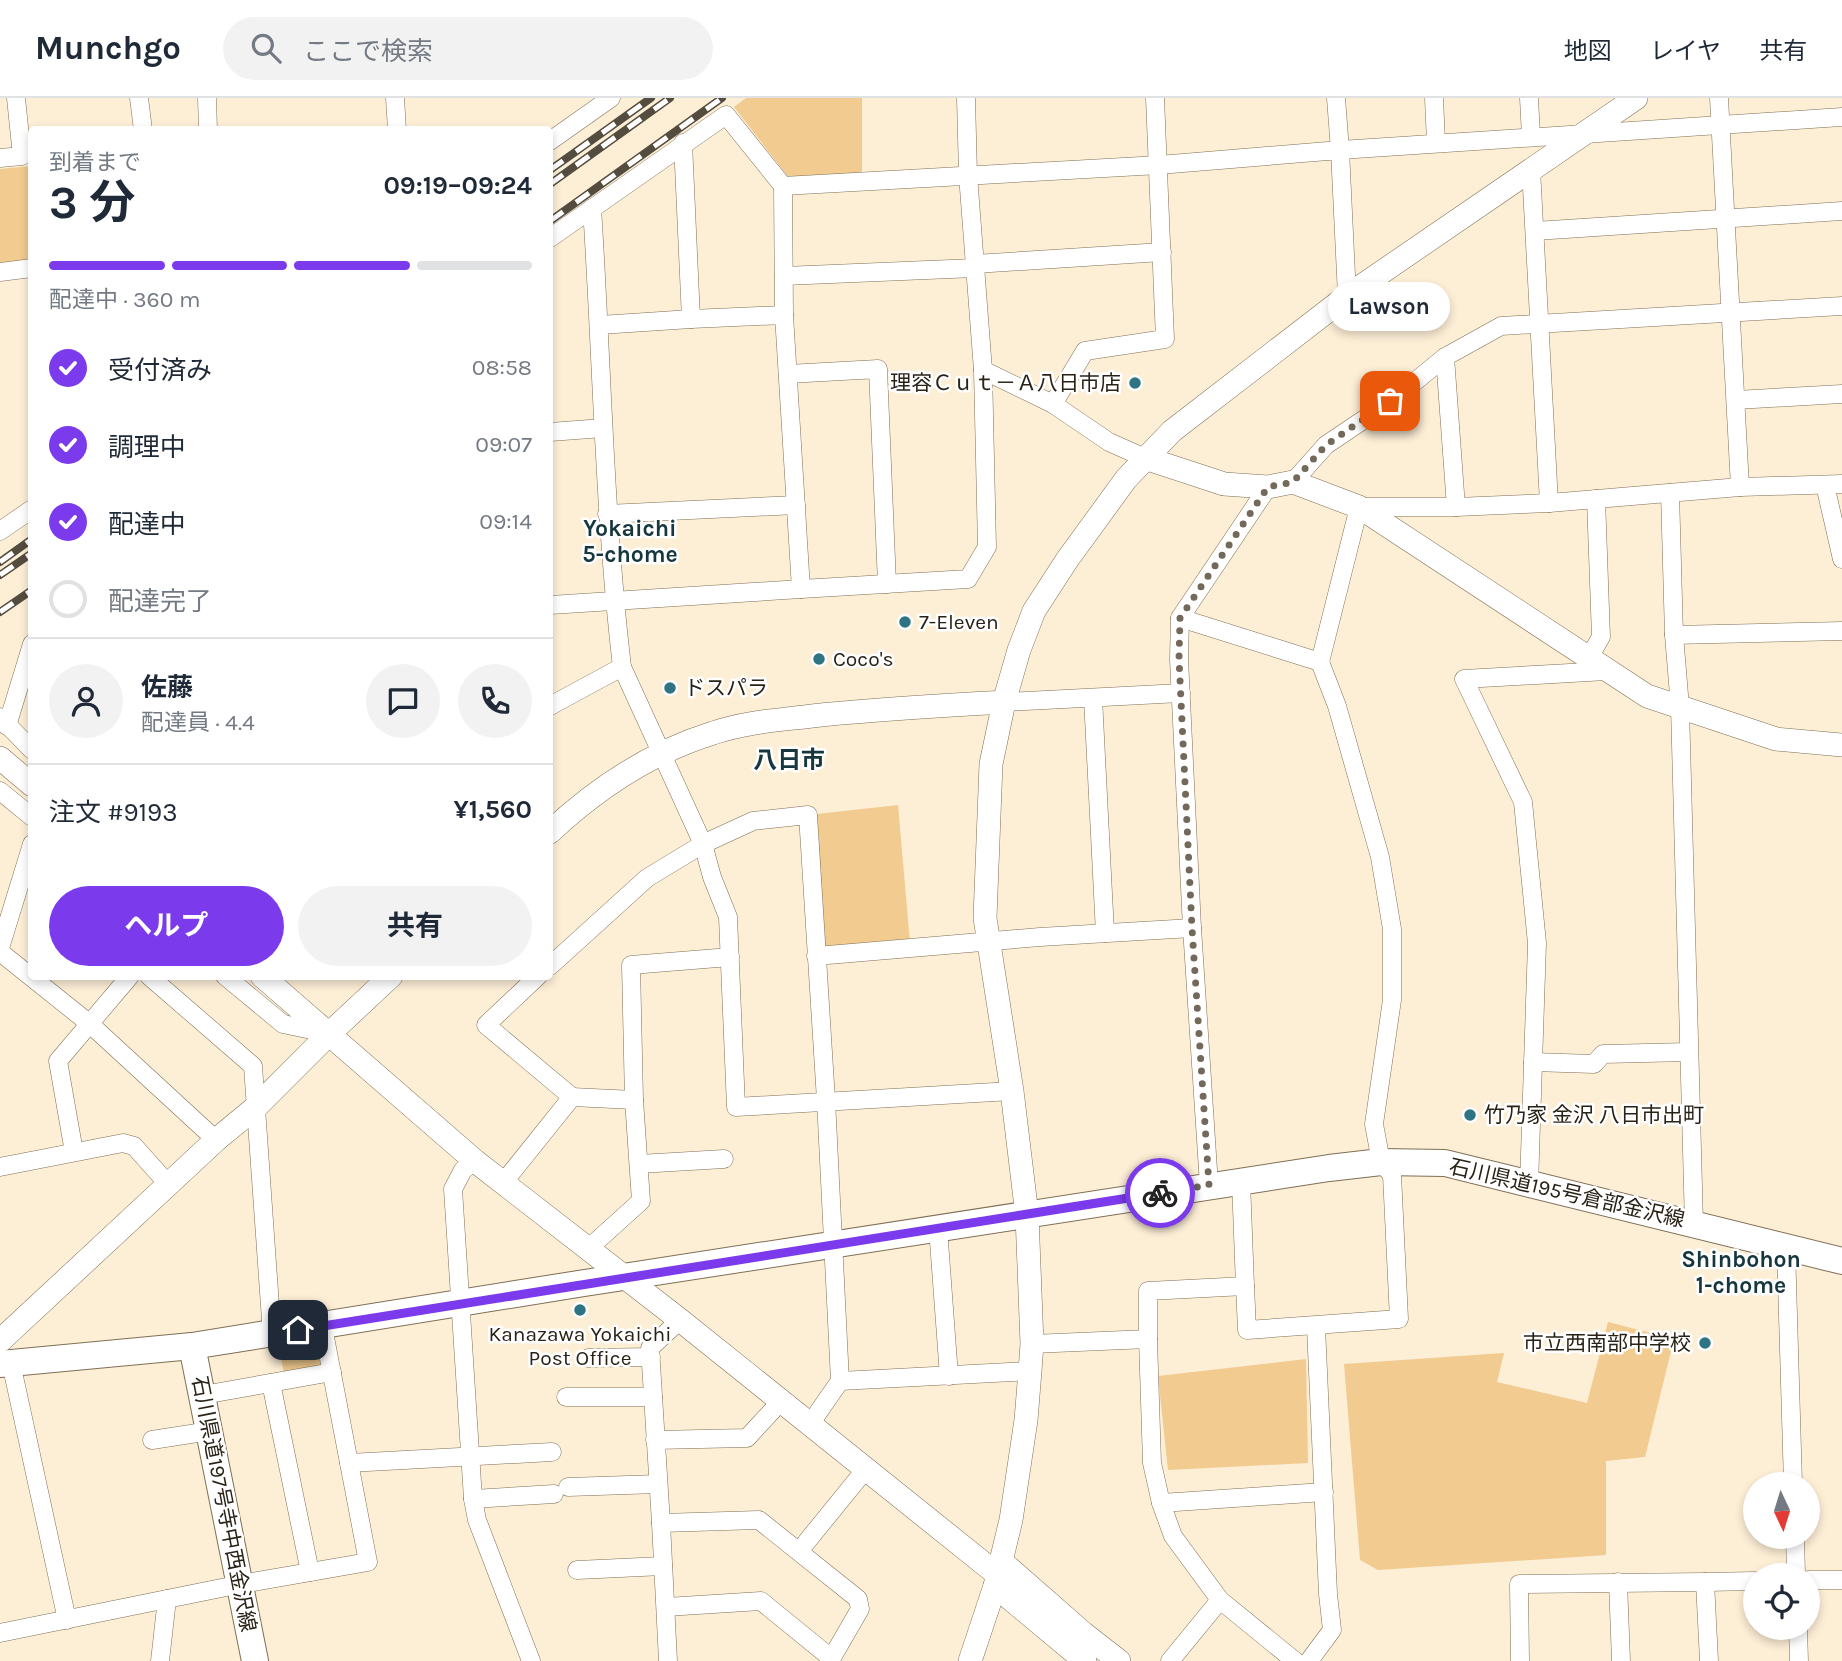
<!DOCTYPE html>
<html lang="ja">
<meta charset="utf-8">
<style>
body{margin:0;font-family:Karla,"Noto Sans JP",sans-serif;background:#f2f2f3;color:#1f2937;height:100vh;display:flex;flex-direction:column;font-size:26px;white-space:nowrap}
*{box-sizing:border-box;margin:0}
p{font-size:23px;color:#747a83}
.icon{flex:none;width:38px;height:38px;fill:none;stroke:currentColor;stroke-width:2;stroke-linecap:round;stroke-linejoin:round}
.map{position:relative;flex:1;overflow:hidden}
.drawer{position:absolute;left:28px;top:28px;width:525px;height:854px;display:flex;flex-direction:column;background:#fff;border-radius:7px;box-shadow:0 4px 10px #0003}
.drawer>*{flex:none}
.needle{width:46px;rotate:176deg}
.controls{position:absolute;left:1743px;top:1374px;display:grid;gap:14px}
.controls a{display:grid;place-items:center;width:77px;height:77px;border-radius:50%;background:#fff;box-shadow:0 4px 10px #0003;font-size:35px}
.pin{position:absolute;display:grid;place-items:center;width:60px;height:60px;color:#fff;margin:-30px;border-radius:14px;box-shadow:0 4px 10px #0006}
.courier{position:absolute;display:grid;place-items:center;width:70px;height:70px;margin:-35px;border:5px solid #7c3aed;border-radius:50%;background:#fff;color:#222;box-shadow:0 2px 9px #0007}
.bubble{position:absolute;height:49px;border-radius:24px;background:#fff;box-shadow:0 4px 10px #0003;font-size:23px;font-weight:700;line-height:49px;text-align:center}
.overview em{font-style:normal;font-weight:700}
.overview div{display:flex;flex-direction:column-reverse}
.overview{display:flex;align-items:center;justify-content:space-between;height:119px;padding:0 21px}
h1{font-size:46px;font-weight:700;line-height:52px}
.bar{display:grid;grid-template-columns:repeat(4,1fr);gap:10px 7px;align-content:center;height:84px;padding:0 21px}
.bar i{height:9px;border-radius:5px;background:#e0e1e3}
.bar .current{background:#7c3aed}
.bar p{grid-column:span 4}
.line{display:flex;align-items:center;gap:18px;padding:0 21px;border-top:2px solid #e0e1e3}
.line div{flex:1}
.round{display:grid;place-items:center;flex:none;width:74px;height:74px;border-radius:37px;background:#f2f2f3}
ol{padding:0 21px;list-style:none}
li{display:flex;align-items:center;gap:21px;height:77px}
li p{margin-inline-start:auto}
li .icon{padding:7px;border-radius:50%;background:#7c3aed;color:#fff;stroke-width:4}
li:last-child{color:#747a83}
li i{width:38px;height:38px;border:4px solid #e0e1e3;border-radius:50%}
.button{display:flex;gap:14px;margin-top:auto;padding:14px 21px}
.button a{flex:1;height:80px;border-radius:42px;background:#7c3aed;color:#fff;font-size:28px;font-weight:700;line-height:80px;text-align:center}
.button a+a{background:#f2f2f3;color:#1f2937}
header{display:flex;align-items:center;gap:42px;box-sizing:border-box;height:98px;padding:0 35px;background:#fff;border-bottom:2px solid #e0e1e3}
header strong{font-size:33px}
nav{display:flex;gap:38px;margin-inline-start:auto;font-size:24px}
.search{width:490px;height:63px;background:#f2f2f3;display:flex;align-items:center;gap:18px;box-sizing:border-box;padding:0 24px;border-radius:38px;color:#747a83;font-size:26px}
.map>svg:first-child{display:block}
.green{fill:#f1cb8f}
.lines{fill:none;stroke-linecap:round;stroke-linejoin:round}
.minor-casing{stroke:#7f6f54;stroke-width:19}
.tertiary-casing{stroke:#7f6f54;stroke-width:24}
.secondary-casing{stroke:#7f6f54;stroke-width:28}
.minor{stroke:#fff;stroke-width:18}
.tertiary{stroke:#fff;stroke-width:23}
.secondary{stroke:#fff;stroke-width:26}
.rail-casing{stroke:#544c3e;stroke-width:8}
.rail{stroke:#fff;stroke-width:5;stroke-dasharray:16;stroke-linecap:butt}
.done{stroke:#73695a;stroke-width:7;stroke-dasharray:0 12.6}
.route{stroke:#7c3aed;stroke-width:9}
.poi-dot{fill:#2f7483;stroke:#fff;stroke-width:2.5}
.labels{text-anchor:middle;dominant-baseline:central;stroke-width:5;stroke-linejoin:round;paint-order:stroke}
.poi-label{font-size:21px;fill:#292217;stroke:#fff;text-anchor:start}
.street-label{font-size:21px;fill:#292217;stroke:#fff}
.neighbourhood-label{font-size:23px;font-weight:bold;fill:#16373e;stroke:#fff}
.quarter-label{font-size:24px;font-weight:bold;fill:#16373e;stroke:#fff}
</style>
<header>
<strong>Munchgo</strong>
<div class="search"><svg class="icon" aria-label="search" viewBox="0 0 24 24"><circle cx="10" cy="10" r="6"/><path d="M15 15l6 6"/></svg>ここで検索</div>
<nav><a>地図</a><a>レイヤ</a><a>共有</a></nav>
</header>
<div class="map">
<svg width="1842" height="1563" viewBox="0 0 1842 1563">
<rect width="100%" height="100%" fill="#fdeed6"/>
<g class="green">
<path d="M 746,0 L 862,0 L 862,75 L 789,80 L 734,9 Z"/>
<path d="M 31,68 L 31,162 L 0,165 L 0,71 Z"/>
<path d="M 898,707 L 910,845 L 822,851 L 808,717 Z"/>
<path d="M 1608,1224 L 1674,1241 L 1645,1359 L 1606,1363 L 1606,1457 L 1378,1472 L 1360,1462 L 1344,1266 L 1504,1255 L 1497,1284 L 1587,1305 Z"/>
<path d="M 318,1238 L 321,1271 L 284,1276 L 278,1243 Z"/>
<path d="M 1306,1261 L 1308,1365 L 1168,1372 L 1158,1278 Z"/>
</g>
<g class="lines">
<defs>
<g id="minor">
<path d="M 139,0 L 143,32"/>
<path d="M 207,0 L 208,32"/>
<path d="M 395,0 L 397,32"/>
<path d="M 966,0 L 968,77 L 983,272 L 1053,306 L 1109,344 L 1145,360"/>
<path d="M 1336,0 L 1340,52 L 1842,19"/>
<path d="M 1434,0 L 1436,44"/>
<path d="M 1529,0 L 1531,38"/>
<path d="M 1719,0 L 1740,389"/>
<path d="M 550,43 L 611,0"/>
<path d="M 683,45 L 691,221 L 784,217 L 801,491 L 968,481 L 987,449 L 983,272"/>
<path d="M 0,60 L 22,58 L 16,0"/>
<path d="M 1531,71 L 1549,405"/>
<path d="M 783,88 L 784,217"/>
<path d="M 592,110 C 602,263 604,416 622,569"/>
<path d="M 1535,133 L 1842,113"/>
<path d="M 550,140 L 726,17 L 783,88 L 1159,67 L 1340,52 L 1347,198"/>
<path d="M 975,166 L 1162,154"/>
<path d="M 0,174 L 32,170"/>
<path d="M 784,178 L 975,170"/>
<path d="M 600,227 L 691,221"/>
<path d="M 1445,259 L 1456,409"/>
<path d="M 788,276 L 878,271 L 887,486"/>
<path d="M 1736,302 L 1842,296"/>
<path d="M 1053,306 L 1085,253 L 1165,241 L 1155,0"/>
<path d="M 550,334 L 603,330"/>
<path d="M 1293,384 L 1326,347 L 1390,304 L 1445,259 L 1501,228 L 1842,208"/>
<path d="M 1825,387 L 1842,461"/>
<path d="M 1670,395 L 1674,537 L 1680,609 L 1694,1126"/>
<path d="M 607,416 L 796,407"/>
<path d="M 0,433 L 32,411"/>
<path d="M 550,507 L 801,491"/>
<path d="M 1180,520 L 1320,564 L 1359,409 L 1456,409 L 1549,405 L 1740,389 L 1842,386"/>
<path d="M 1674,537 L 1842,533"/>
<path d="M 1588,561 L 1601,539 L 1596,401"/>
<path d="M 1093,600 L 1105,835"/>
<path d="M 1004,604 L 1181,595"/>
<path d="M 550,608 L 622,569 L 703,746 L 712,779 L 728,819 L 736,1009 L 1012,993"/>
<path d="M 0,619 L 32,652"/>
<path d="M 7,628 L 32,546"/>
<path d="M 0,693 L 32,719"/>
<path d="M 0,850 L 32,746"/>
<path d="M 0,854 L 90,926 L 216,1042"/>
<path d="M 816,858 L 1040,839 L 1192,830"/>
<path d="M 550,868 L 647,780 L 703,746 L 753,723 L 808,717 L 826,1002 L 840,1283 L 810,1326"/>
<path d="M 149,878 L 253,968 L 272,1236"/>
<path d="M 225,878 L 283,926 L 326,935"/>
<path d="M 538,878 L 486,927 L 572,999"/>
<path d="M 1533,964 L 1594,966 L 1603,956 L 1689,954"/>
<path d="M 634,1002 L 631,867 L 730,859"/>
<path d="M 74,1054 L 58,963 L 130,878"/>
<path d="M 475,1063 L 463,1072 L 453,1091 L 473,1401 L 477,1422 L 531,1563"/>
<path d="M 639,1066 L 724,1061"/>
<path d="M 0,1069 L 123,1045 L 134,1048 L 168,1086"/>
<path d="M 503,1085 L 572,999 L 634,1002 L 641,1103 L 589,1150"/>
<path d="M 1209,1087 L 1192,830 L 1179,561 L 1180,520 L 1268,389"/>
<path d="M 1529,1087 L 1537,845 L 1523,704 L 1464,581 L 1606,573"/>
<path d="M 938,1130 L 949,1278"/>
<path d="M 1786,1150 L 1793,1386"/>
<path d="M 1245,1188 L 1247,1232 L 1399,1221 L 1392,1077 L 1381,1064 L 1374,1026 L 1392,902 L 1392,831 L 1380,759 L 1337,608 L 1320,564"/>
<path d="M 680,1222 L 650,1250 L 661,1425 L 759,1422 L 858,1501 L 860,1511 L 830,1563"/>
<path d="M 1148,1241 L 1148,1193 L 1245,1188 L 1241,1083"/>
<path d="M 1032,1246 L 1148,1241 L 1152,1365 L 1161,1405 L 1173,1438 L 1220,1502 L 1295,1563"/>
<path d="M 588,1260 L 651,1259"/>
<path d="M 11,1265 L 67,1522"/>
<path d="M 840,1283 L 1030,1273"/>
<path d="M 271,1285 L 310,1474"/>
<path d="M 203,1297 L 332,1274"/>
<path d="M 566,1299 L 653,1299"/>
<path d="M 152,1342 L 210,1333"/>
<path d="M 655,1342 L 747,1340 L 781,1303"/>
<path d="M 349,1365 L 552,1354"/>
<path d="M 568,1389 L 658,1386"/>
<path d="M 473,1401 L 554,1396"/>
<path d="M 1161,1405 L 1324,1394"/>
<path d="M 661,1425 L 668,1563"/>
<path d="M 1795,1438 L 1796,1477"/>
<path d="M 800,1452 L 865,1372"/>
<path d="M 577,1472 L 663,1468"/>
<path d="M 1808,1482 L 1842,1482"/>
<path d="M 1618,1484 L 1621,1563"/>
<path d="M 1705,1484 L 1755,1483"/>
<path d="M 666,1509 L 761,1503 L 831,1560"/>
<path d="M 1798,1530 L 1799,1563"/>
<path d="M 0,1535 L 241,1486 L 368,1464 L 323,1229"/>
<path d="M 160,1563 L 167,1501"/>
<path d="M 1170,1563 L 1220,1502"/>
<path d="M 1309,1563 L 1332,1532 L 1328,1496 L 1316,1229"/>
<path d="M 1520,1563 L 1519,1486 L 1705,1484 L 1709,1563"/>
</g>
<g id="tertiary">
<path d="M 1145,360 L 1224,386 L 1268,389 L 1293,384 L 1359,409 L 1647,598 L 1776,641 L 1842,647"/>
<path d="M 0,660 L 32,687"/>
<path d="M 550,734 C 596,691 652,654 713,635 C 745,624 779,622 812,618 C 876,611 940,608 1004,604"/>
<path d="M 262,878 L 475,1063 L 680,1222 L 998,1477"/>
<path d="M 0,1243 L 216,1042 L 256,1009 L 329,936 L 391,878"/>
<path d="M 1002,1464 L 1083,1535 L 1119,1563"/>
<path d="M 995,1488 L 1085,1563"/>
<path d="M 970,1563 L 995,1488 L 1011,1422 L 1026,1322 L 1030,1273 L 1032,1246 L 1027,1117 L 1012,993 L 985,820 L 991,666 L 1004,604 L 1019,552 L 1034,513 L 1067,462 L 1126,381 L 1172,333 L 1347,198 L 1636,0"/>
</g>
<g id="secondary">
<path d="M 192,1248 L 255,1563"/>
<path d="M 0,1266 L 192,1248 L 578,1186 L 1329,1070 L 1381,1064 L 1445,1065 L 1842,1163"/>
</g>
</defs>
<use href="#minor" class="minor-casing"/>
<use href="#tertiary" class="tertiary-casing"/>
<use href="#secondary" class="secondary-casing"/>
<use href="#minor" class="minor"/>
<use href="#tertiary" class="tertiary"/>
<use href="#secondary" class="secondary"/>
<defs>
<g id="rail">
<path d="M 550,72 L 651,0"/>
<path d="M 550,86 L 670,0"/>
<path d="M 550,123 L 722,0"/>
<path d="M 0,464 L 32,441"/>
<path d="M 0,477 L 32,455"/>
<path d="M 0,514 L 32,492"/>
</g>
</defs>
<use href="#rail" class="rail-casing"/>
<use href="#rail" class="rail"/>
</g>
<g class="lines">
<path class="done" d="M 1160,1095 L 1209,1087 L 1192,830 L 1179,561 L 1180,520 L 1268,389 L 1293,384 L 1326,347 L 1390,303"/>
<path class="route" d="M 298,1232 L 1160,1095"/>
</g>
<g class="poi-dot">
<circle cx="1135" cy="285" r="7"/>
<circle cx="905" cy="524" r="7"/>
<circle cx="819" cy="561" r="7"/>
<circle cx="670" cy="590" r="7"/>
<circle cx="1470" cy="1017" r="7"/>
<circle cx="580" cy="1212" r="7"/>
<circle cx="1705" cy="1245" r="7"/>
</g>
<g class="labels">
<g class="poi-label">
<text x="1121" y="285" text-anchor="end">理容Ｃｕｔ－Ａ八日市店</text>
<text x="919" y="524">7-Eleven</text>
<text x="833" y="561">Coco's</text>
<text x="684" y="590">ドスパラ</text>
<text x="1484" y="1017">竹乃家 金沢 八日市出町</text>
<text x="580" y="1236" text-anchor="middle">Kanazawa Yokaichi<tspan x="580" dy="24">Post Office</tspan></text>
<text x="1691" y="1245" text-anchor="end">市立西南部中学校</text>
</g>
<g class="street-label">
<text transform="translate(1567 1095) rotate(13)">石川県道195号倉部金沢線</text>
<text transform="translate(224 1406) rotate(79)">石川県道197号寺中西金沢線</text>
</g>
<g class="neighbourhood-label">
<text x="630" y="430">Yokaichi<tspan x="630" dy="26">5-chome</tspan></text>
<text x="1741" y="1161">Shinbohon<tspan x="1741" dy="26">1-chome</tspan></text>
</g>
<g class="quarter-label">
<text x="789" y="662">八日市</text>
</g>
</g>
</svg>
<div class="controls">
<a><svg class="needle" viewBox="-14 -14 28 28"><path d="M0-13l5 13h-10z" fill="#e53935"/><path d="M0 13l5-13h-10z" fill="#747a83"/></svg></a>
<a><svg class="icon" aria-label="locate" viewBox="0 0 24 24"><circle cx="12" cy="12" r="6"/><path d="M12 2v4M12 18v4M2 12h4M18 12h4"/></svg></a>
</div>
<div class="pin" style="left:1390px;top:303px;background:#ea580c"><svg class="icon" aria-label="bag" viewBox="0 0 24 24"><path d="M5 8h14l-1 12H6zM9 8a3 3 0 0 1 6 0"/></svg></div>
<div class="pin" style="left:298px;top:1232px;background:#1f2937"><svg class="icon" aria-label="home" viewBox="0 0 24 24"><path d="M3 11l9-7 9 7M6 9v11h12V9"/></svg></div>
<div class="courier" style="left:1160px;top:1095px"><svg class="icon" aria-label="bike" viewBox="0 0 24 24"><circle cx="6" cy="16" r="4"/><circle cx="18" cy="16" r="4"/><path d="M6 16l4-8h5l3 8M10 8l3 8H6M13 5h3"/></svg></div>
<div class="bubble" style="left:1328px;top:184px;width:122px">Lawson</div>
<section class="drawer">
<div class="overview"><div><h1>3 分</h1><p>到着まで</p></div><em>09:19–09:24</em></div>
<div class="bar"><i class="current"></i><i class="current"></i><i class="current"></i><i></i><p>配達中 · 360 m</p></div>
<ol>
<li><svg class="icon" aria-label="check" viewBox="0 0 24 24"><path d="M5 12l5 5 9-10"/></svg>受付済み<p>08:58</p></li>
<li><svg class="icon" aria-label="check" viewBox="0 0 24 24"><path d="M5 12l5 5 9-10"/></svg>調理中<p>09:07</p></li>
<li><svg class="icon" aria-label="check" viewBox="0 0 24 24"><path d="M5 12l5 5 9-10"/></svg>配達中<p>09:14</p></li>
<li><i></i>配達完了</li>
</ol>
<div class="line" style="height:126px"><a class="round"><svg class="icon" aria-label="person" viewBox="0 0 24 24"><circle cx="12" cy="8" r="4"/><path d="M4 21q1-7 8-7t8 7"/></svg></a><div><b>佐藤</b><p>配達員 · 4.4</p></div><a class="round"><svg class="icon" aria-label="chat" viewBox="0 0 24 24"><path d="M4 5h16v11H9l-5 4z"/></svg></a><a class="round"><svg class="icon" aria-label="phone" viewBox="0 0 24 24"><path d="M5 4h4l2 5-3 2q2 4 5 5l2-3 5 2v4C11 20 4 13 5 4z"/></svg></a></div>
<div class="line" style="height:91px"><div>注文 #9193</div><b>¥1,560</b></div>
<div class="button"><a>ヘルプ</a><a>共有</a></div>
</section>
</div>
